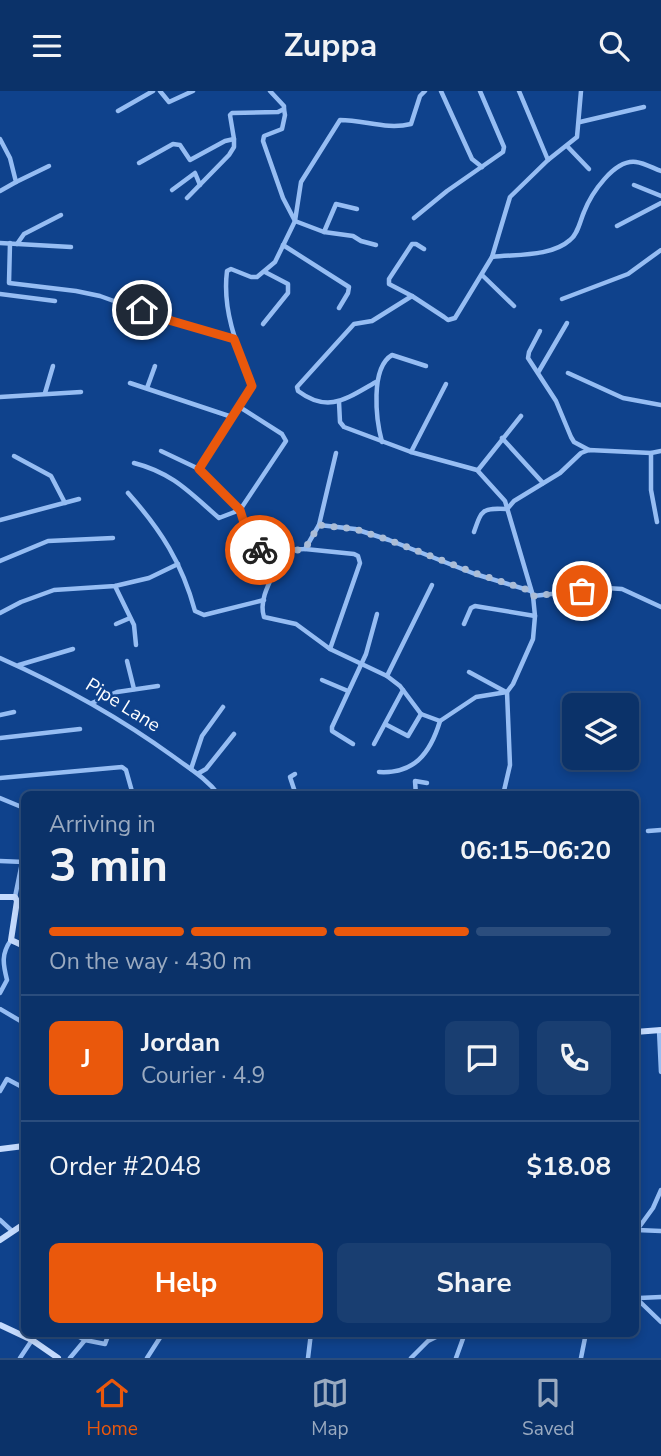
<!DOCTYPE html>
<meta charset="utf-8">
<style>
body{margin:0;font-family:"Nunito Sans",sans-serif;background:#193e71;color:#f1f3f6;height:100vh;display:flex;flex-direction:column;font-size:26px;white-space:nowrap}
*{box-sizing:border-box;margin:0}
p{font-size:23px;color:#9aaac0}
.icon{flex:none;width:38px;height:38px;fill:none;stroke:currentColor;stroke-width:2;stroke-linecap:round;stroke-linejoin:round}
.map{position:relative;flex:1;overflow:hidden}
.sheet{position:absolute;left:21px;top:700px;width:618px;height:546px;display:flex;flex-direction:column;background:#0b3269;border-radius:10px;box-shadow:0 4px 10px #0003,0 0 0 2px #2b4d7d}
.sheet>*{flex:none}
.tools{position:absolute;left:562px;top:602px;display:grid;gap:14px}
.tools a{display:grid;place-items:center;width:77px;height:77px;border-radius:10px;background:#0b3269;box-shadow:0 4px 10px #0003,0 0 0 2px #2b4d7d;font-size:35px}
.pin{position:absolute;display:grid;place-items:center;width:60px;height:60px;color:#fff;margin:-30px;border:4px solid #fff;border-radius:50%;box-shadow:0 2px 7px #0007}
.courier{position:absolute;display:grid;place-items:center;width:70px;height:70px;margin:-35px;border:5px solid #ea580c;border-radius:50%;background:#fff;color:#222;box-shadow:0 2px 9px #0007}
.overview em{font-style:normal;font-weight:700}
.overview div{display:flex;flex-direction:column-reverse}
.overview{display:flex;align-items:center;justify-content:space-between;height:119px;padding:0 28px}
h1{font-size:46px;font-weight:700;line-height:52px}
.bar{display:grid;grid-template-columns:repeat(4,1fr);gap:10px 7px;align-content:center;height:84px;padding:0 28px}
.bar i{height:9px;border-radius:5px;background:#2b4d7d}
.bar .selected{background:#ea580c}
.bar p{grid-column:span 4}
.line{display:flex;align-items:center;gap:18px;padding:0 28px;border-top:2px solid #2b4d7d}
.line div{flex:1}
.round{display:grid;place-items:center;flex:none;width:74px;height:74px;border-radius:10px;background:#193e71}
.cta{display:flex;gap:14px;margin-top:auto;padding:14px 28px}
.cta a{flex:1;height:80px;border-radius:10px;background:#ea580c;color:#fff;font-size:28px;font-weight:700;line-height:80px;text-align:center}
.cta a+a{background:#193e71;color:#f1f3f6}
header{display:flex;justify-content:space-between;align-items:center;height:91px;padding:0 28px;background:#0b3269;font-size:32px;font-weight:700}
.tab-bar{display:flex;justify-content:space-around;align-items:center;height:98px;border-top:2px solid #2b4d7d;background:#0b3269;font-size:19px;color:#9aaac0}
.tab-bar a{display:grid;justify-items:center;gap:4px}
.tab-bar .selected{color:#ea580c}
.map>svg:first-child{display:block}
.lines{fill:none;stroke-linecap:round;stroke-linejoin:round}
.street{stroke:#96bdf3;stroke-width:4.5}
.secondary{stroke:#c5dbfd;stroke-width:6}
.done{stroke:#abbdd7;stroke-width:7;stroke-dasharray:0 12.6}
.route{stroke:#ea580c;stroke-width:9}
.labels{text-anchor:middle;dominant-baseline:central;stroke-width:5;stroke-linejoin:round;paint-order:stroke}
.street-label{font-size:19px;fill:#fff;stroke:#0f428c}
</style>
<header><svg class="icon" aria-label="menu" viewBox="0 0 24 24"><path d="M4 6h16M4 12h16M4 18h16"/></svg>Zuppa<svg class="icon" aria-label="search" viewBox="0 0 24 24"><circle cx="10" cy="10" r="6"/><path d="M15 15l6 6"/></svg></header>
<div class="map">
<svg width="661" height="1267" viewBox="0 0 661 1267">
<rect width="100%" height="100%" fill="#0f428c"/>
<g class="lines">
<g class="street">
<path d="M 160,0 L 169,11 L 193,0"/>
<path d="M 441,0 L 472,68 L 482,76"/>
<path d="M 519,0 L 548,69"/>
<path d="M 284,18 L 285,24 L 282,38 L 264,45 L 263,50 L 283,107 L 295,130 L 324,141 L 353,145 L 361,150 L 376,154"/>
<path d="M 118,20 L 153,0"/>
<path d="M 580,31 L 644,16"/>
<path d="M 0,48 L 10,67 L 16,91 L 0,100"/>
<path d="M 567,55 L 589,78"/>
<path d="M 139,72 L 173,53 L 180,54 L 190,69 L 225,50 L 234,48"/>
<path d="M 16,91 L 49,75"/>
<path d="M 634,94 L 661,105"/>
<path d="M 172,99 L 195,82 L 200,94"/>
<path d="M 187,107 L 229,64 L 234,56 L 234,48 L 230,24 L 232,22 L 278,21 L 284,18 L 284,15 L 270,0"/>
<path d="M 414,127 L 447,100 L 503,61 L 504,56 L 480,0"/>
<path d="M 617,135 L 661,112"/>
<path d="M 324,141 L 336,113 L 357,118"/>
<path d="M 0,152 L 71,156"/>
<path d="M 10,152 L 9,192 L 76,200 L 100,205 L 172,231 L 234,248"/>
<path d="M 17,153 L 24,143 L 61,124"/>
<path d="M 283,154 L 349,196 L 348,202 L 339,217"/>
<path d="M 424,158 L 416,153 L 412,153 L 389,188 L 389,193 L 412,205 L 444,226 L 448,229 L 455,227 L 492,166 L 510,106 L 548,69 L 577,46 L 581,0"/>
<path d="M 492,166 C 516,163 551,166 570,149 C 578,143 580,130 584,121 C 591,103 614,68 636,71 C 644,72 653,77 661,80"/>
<path d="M 482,184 L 514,215"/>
<path d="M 0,203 L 55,210"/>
<path d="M 562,208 L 628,183 L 661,159"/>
<path d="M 263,233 L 288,202 L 288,193 L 265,181"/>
<path d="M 540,240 L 529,261 L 528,267 L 556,310 L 571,346 L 574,351 L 589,359"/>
<path d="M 539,280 L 567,232"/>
<path d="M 568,282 L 623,307 L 661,314"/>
<path d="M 376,291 C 347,307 329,323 298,300 L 297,296 L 354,233 L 372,230 L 412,205"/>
<path d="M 130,292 L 232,326 L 199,378 L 240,419 L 251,454 L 268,460 L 305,458 L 319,434 L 355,438 L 389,449 L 475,483 L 531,500"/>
<path d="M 147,297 L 155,275"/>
<path d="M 45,302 L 53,275"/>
<path d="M 0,306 L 81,301"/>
<path d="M 339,311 L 340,331 L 344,336 L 411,361 L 477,379 L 505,410 L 533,505 L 535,525 L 533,548 L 513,593 L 507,601 L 510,674 L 503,704"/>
<path d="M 232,326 L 251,298 L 252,292 C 237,255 222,220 227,180 L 231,178 L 251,186 L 257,186 L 275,171 L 295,130 L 301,91 L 340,29 C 365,29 386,39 411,33 L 420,5 L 425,0"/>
<path d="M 502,347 L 543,392"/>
<path d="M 382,351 C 376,329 370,277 392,264 L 426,275"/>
<path d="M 161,360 L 199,378"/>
<path d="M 411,361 L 446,293"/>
<path d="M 651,362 L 651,399 L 657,431"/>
<path d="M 14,365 L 51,385 L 65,412"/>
<path d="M 134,372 C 173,382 190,402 219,427 L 240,419 L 286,350 L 282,343 L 238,315"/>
<path d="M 478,379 L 521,325"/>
<path d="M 128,402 C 161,439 182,472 195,520 L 204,524 L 264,509"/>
<path d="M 508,417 L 514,410 L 560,382 L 581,362 L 589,359 L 651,362 L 661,360"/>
<path d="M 0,429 L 79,408"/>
<path d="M 319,434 L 336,362"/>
<path d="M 474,441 C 482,418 482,417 507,418"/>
<path d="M 305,458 L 354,463 L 358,465 L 360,472 L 330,558"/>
<path d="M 283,461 C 277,481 257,505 264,526 L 296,533 L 330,558 L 387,585 L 400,595 L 421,623 L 440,630 L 476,606 L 507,601"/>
<path d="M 0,470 L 48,450 L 113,447"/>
<path d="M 115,495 L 134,534 L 136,554"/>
<path d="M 533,505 L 606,497 L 622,498 L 661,516"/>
<path d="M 0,522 L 21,511 L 54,499 L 115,495 L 149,487 L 178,473"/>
<path d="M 116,533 L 130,527"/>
<path d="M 464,533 L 471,517 L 475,515 L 535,525"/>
<path d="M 0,567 C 61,594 119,626 174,666 C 190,678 206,687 219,704"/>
<path d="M 127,570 L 134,598"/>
<path d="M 19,574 L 73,558"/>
<path d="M 469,581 L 506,601"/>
<path d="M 387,585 L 432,494"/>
<path d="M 322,589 L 348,600"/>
<path d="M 92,612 L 117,601 L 158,595"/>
<path d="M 0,624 L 14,621"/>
<path d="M 385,633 L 408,645 L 421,623"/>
<path d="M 0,647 L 80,638"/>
<path d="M 353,653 L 332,640 L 332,636 L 366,563 L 377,523"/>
<path d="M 374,653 L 403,599"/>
<path d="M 191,678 L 202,645 L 223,616"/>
<path d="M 379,681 C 414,683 430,663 440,630"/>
<path d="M 199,682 L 206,678 L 234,643"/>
<path d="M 295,683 L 290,686 L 296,704"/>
<path d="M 0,687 L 122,676 L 126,679 L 133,704"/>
<path d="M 416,704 L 415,690 L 427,692"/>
<path d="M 0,707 L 24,717"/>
<path d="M 648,740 L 661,739"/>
<path d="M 0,770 L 24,771"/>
<path d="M 15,806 L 24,762"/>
<path d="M 0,902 L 7,889 C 3,873 1,863 11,849"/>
<path d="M 0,918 L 24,932"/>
<path d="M 659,939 L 661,981"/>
<path d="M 0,1000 L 7,988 L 24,997"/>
<path d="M 661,1099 L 653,1117 L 637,1139 L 661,1140"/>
<path d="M 0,1129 L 12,1140"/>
<path d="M 635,1206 L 661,1231"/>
<path d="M 639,1207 L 661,1206"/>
<path d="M 72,1242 L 85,1249 L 105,1253 L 109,1242"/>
<path d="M 20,1267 L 32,1249"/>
<path d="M 70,1267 L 85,1249 L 85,1242"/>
<path d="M 147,1267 L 163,1242"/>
<path d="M 308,1267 L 311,1242"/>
<path d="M 411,1267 L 428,1250 L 444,1242"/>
<path d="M 456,1267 L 465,1242"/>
<path d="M 581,1267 L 586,1242"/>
</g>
<g class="secondary">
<path d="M 0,806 L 15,806 L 17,810 L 11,849 L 24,855"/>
<path d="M 635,941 L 661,939"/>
<path d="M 0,1058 L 24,1055"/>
<path d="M 0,1149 L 24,1133"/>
<path d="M 0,1234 L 32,1249 L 58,1267"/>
</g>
</g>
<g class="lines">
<path class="done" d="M 260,459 L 283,461 L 305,458 L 319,434 L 355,438 L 389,449 L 475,482 L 531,500 L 533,505 L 582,500"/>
<path class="route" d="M 142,219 L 172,230 L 234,248 L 252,295 L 199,378 L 240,419 L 251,454 L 260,459"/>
</g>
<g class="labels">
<g class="street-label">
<text transform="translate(123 614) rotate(32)">Pipe Lane</text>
</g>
</g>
</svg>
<div class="tools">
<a><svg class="icon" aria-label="layers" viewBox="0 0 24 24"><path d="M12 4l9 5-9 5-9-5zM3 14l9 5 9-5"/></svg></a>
</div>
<div class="pin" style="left:582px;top:500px;background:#ea580c"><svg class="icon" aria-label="bag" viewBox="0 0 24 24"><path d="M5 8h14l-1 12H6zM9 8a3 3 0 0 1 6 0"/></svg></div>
<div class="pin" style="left:142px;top:219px;background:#1f2937"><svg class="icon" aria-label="home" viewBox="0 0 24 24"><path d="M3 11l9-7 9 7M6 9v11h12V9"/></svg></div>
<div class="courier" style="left:260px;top:459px"><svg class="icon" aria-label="bike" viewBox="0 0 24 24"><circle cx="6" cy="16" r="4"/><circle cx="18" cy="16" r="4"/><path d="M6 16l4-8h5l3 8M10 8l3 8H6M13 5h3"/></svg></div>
<section class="sheet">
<div class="overview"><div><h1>3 min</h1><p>Arriving in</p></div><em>06:15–06:20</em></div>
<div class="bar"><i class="selected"></i><i class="selected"></i><i class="selected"></i><i></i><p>On the way · 430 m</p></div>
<div class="line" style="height:126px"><b class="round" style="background:#ea580c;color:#fff">J</b><div><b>Jordan</b><p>Courier · 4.9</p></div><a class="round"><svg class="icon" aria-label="chat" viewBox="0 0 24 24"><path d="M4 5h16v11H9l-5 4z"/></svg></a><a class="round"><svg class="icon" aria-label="phone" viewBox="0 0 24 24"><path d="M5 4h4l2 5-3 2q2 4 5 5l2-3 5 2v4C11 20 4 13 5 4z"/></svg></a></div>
<div class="line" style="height:91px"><div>Order #2048</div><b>$18.08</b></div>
<div class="cta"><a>Help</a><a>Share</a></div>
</section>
</div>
<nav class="tab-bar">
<a class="selected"><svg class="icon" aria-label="home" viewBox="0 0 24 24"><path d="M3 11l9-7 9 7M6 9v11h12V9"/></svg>Home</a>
<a><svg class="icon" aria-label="map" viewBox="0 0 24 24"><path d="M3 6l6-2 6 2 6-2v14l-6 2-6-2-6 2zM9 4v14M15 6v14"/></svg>Map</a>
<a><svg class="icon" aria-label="saved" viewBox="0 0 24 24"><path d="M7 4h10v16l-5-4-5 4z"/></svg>Saved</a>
</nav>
